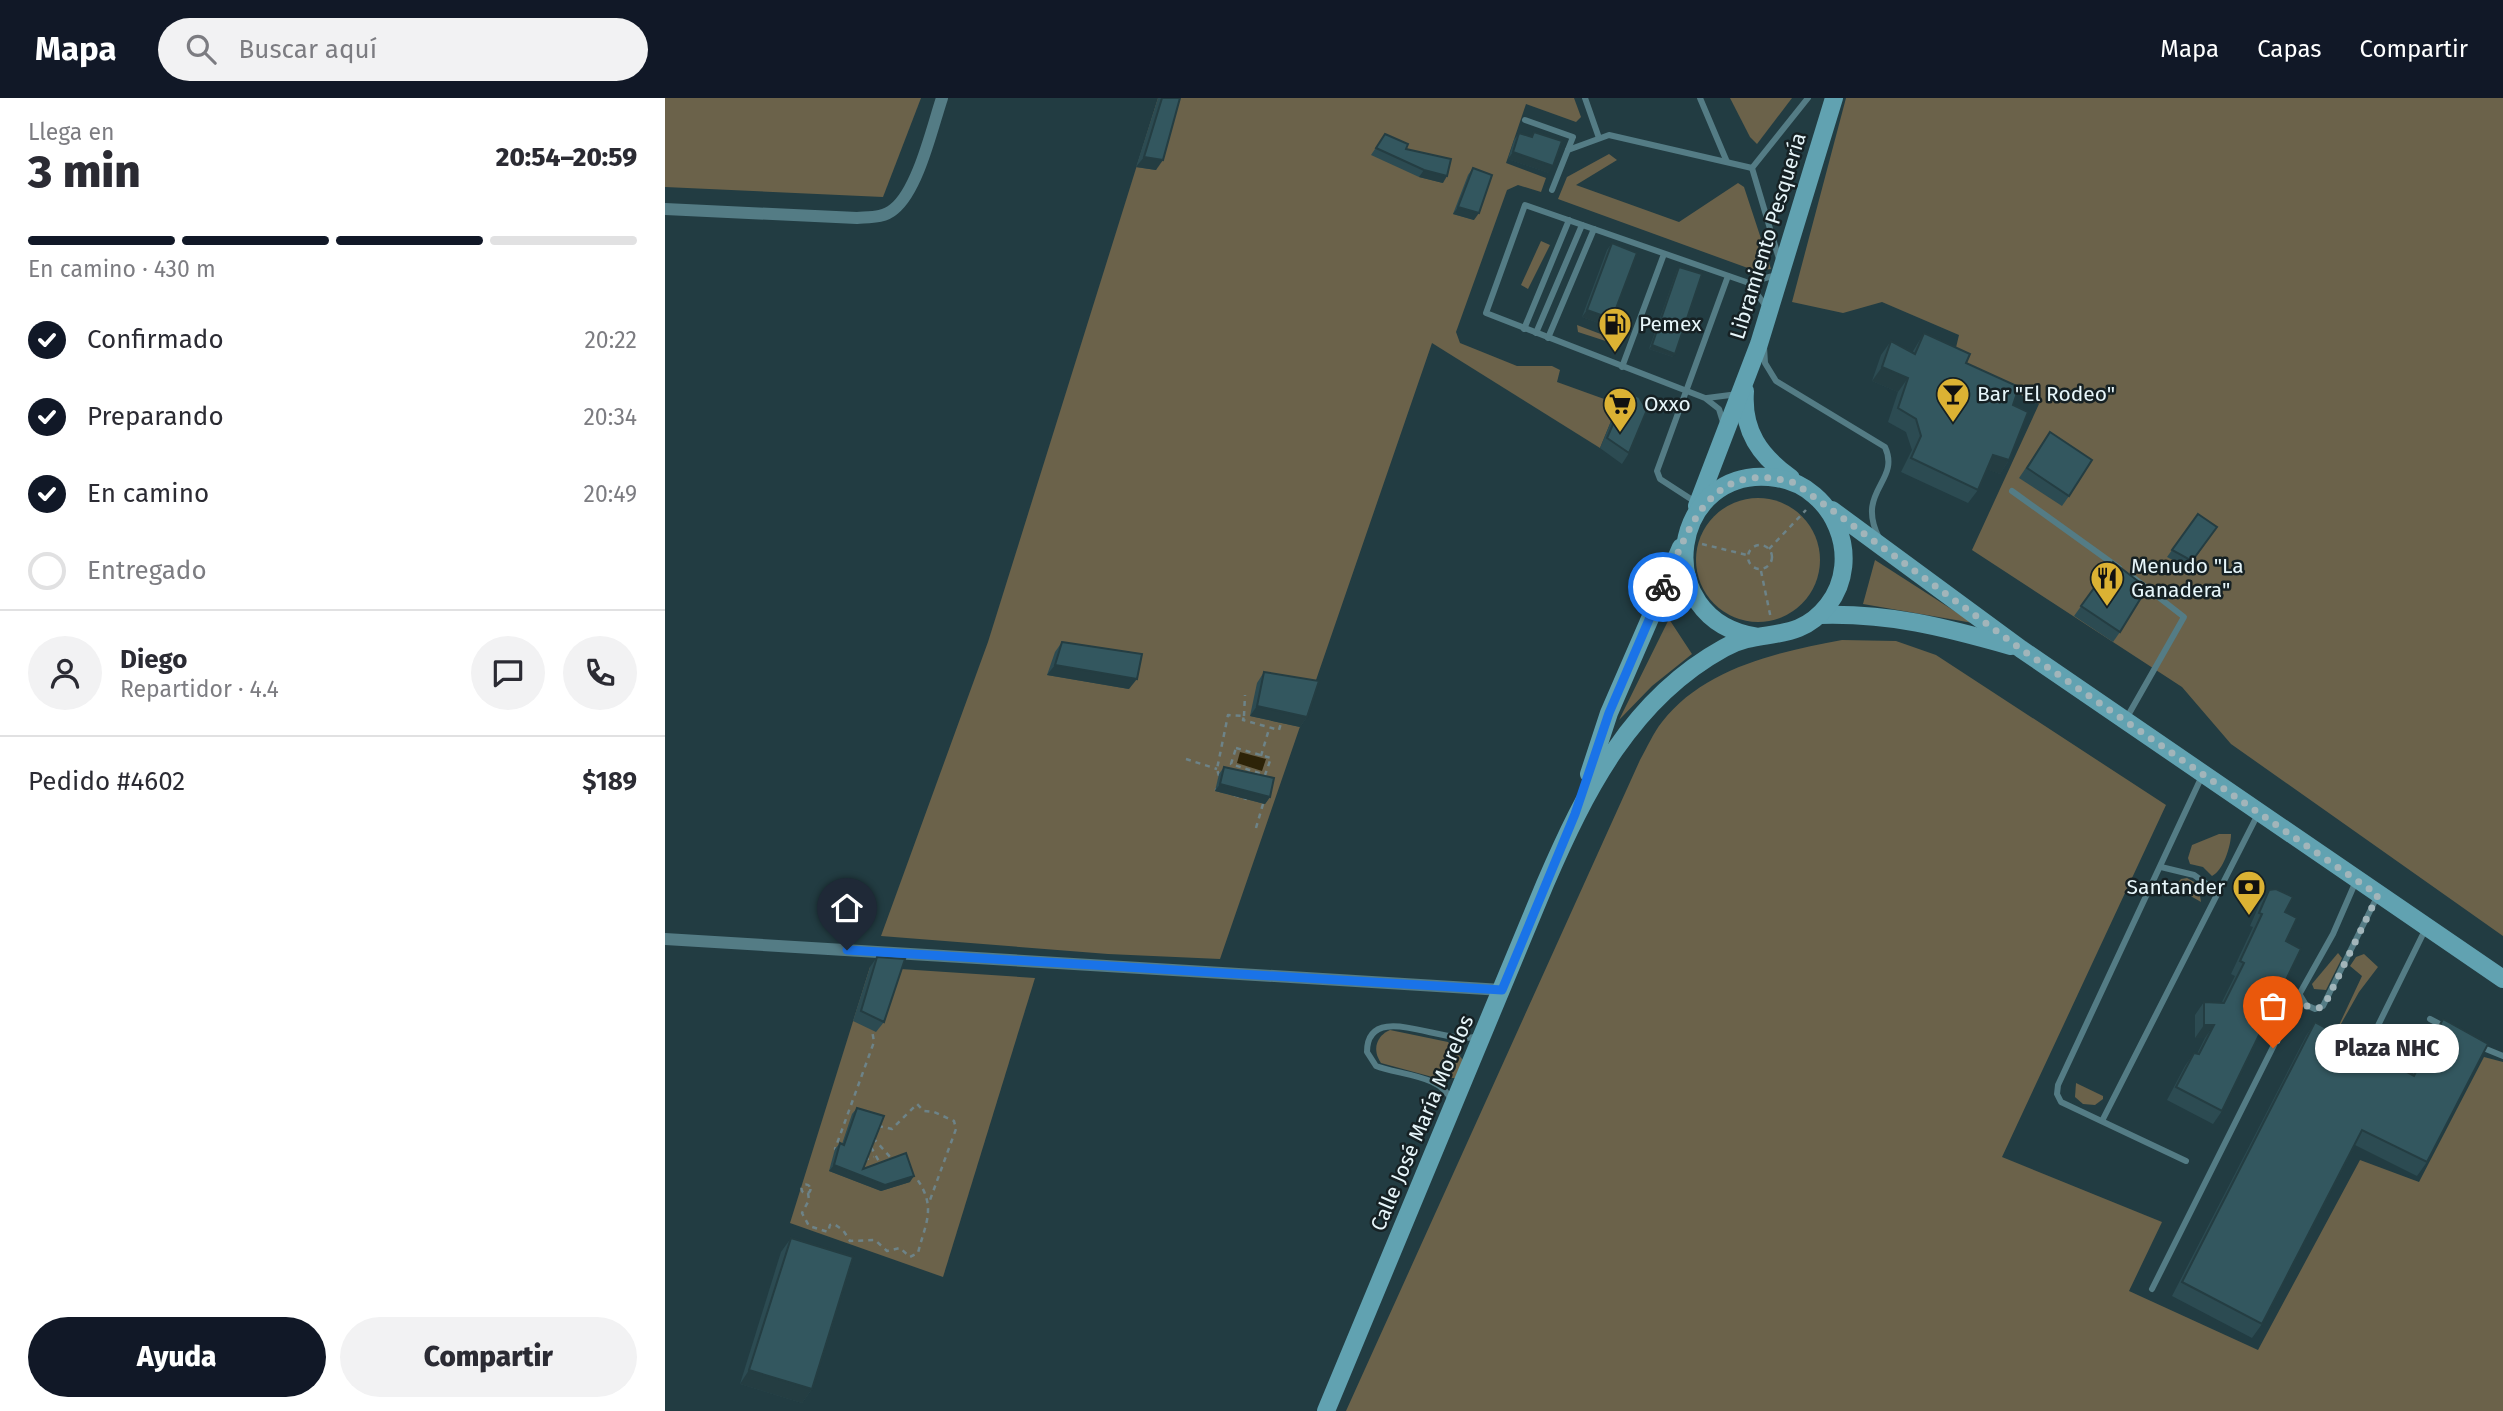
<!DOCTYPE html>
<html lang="es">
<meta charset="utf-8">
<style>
body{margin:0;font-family:"Fira Sans",sans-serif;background:#f2f2f3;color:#2b2b33;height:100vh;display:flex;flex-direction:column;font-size:26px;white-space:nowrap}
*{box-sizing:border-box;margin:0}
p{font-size:23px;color:#7c7c81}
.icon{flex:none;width:38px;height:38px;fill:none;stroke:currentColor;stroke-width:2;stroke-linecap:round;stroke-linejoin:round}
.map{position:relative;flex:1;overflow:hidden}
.sheet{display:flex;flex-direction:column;background:#fff;width:665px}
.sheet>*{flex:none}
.pin{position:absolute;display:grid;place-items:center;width:60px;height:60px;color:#fff;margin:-72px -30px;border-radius:50% 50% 50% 0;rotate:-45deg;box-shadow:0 0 7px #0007}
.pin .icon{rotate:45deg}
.courier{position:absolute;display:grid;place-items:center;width:70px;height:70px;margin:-35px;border:5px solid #1a73e8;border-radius:50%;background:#fff;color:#222;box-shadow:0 2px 9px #0007}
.bubble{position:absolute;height:49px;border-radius:24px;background:#fff;box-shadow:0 2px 5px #0004;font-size:23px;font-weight:800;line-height:49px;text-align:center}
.head em{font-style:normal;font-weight:800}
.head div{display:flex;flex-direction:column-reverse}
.head{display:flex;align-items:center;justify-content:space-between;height:119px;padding:0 28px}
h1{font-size:46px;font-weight:800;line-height:52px}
.bar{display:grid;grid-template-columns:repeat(4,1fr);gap:10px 7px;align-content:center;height:84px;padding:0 28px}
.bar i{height:9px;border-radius:5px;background:#e1e1e2}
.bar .active{background:#111827}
.bar p{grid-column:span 4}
.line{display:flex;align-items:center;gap:18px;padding:0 28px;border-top:2px solid #e1e1e2}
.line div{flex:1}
.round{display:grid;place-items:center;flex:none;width:74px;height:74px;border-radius:37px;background:#f2f2f3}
ol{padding:0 28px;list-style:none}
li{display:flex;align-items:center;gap:21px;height:77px}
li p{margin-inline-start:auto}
li .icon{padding:7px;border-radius:50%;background:#111827;color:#fff;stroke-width:4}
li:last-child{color:#7c7c81}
li i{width:38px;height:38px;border:4px solid #e1e1e2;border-radius:50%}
.cta{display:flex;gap:14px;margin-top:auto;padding:14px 28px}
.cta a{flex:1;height:80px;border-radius:42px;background:#111827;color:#fff;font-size:28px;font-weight:800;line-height:80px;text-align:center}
.cta a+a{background:#f2f2f3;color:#2b2b33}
header{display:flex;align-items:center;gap:42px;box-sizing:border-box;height:98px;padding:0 35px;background:#111827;color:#fff}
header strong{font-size:33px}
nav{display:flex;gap:38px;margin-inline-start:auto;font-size:24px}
.search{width:490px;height:63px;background:#f2f2f3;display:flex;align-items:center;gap:18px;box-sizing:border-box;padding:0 24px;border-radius:38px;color:#7c7c81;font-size:26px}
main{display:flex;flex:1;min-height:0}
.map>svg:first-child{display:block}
.green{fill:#6b624a}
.water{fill:#2d2308}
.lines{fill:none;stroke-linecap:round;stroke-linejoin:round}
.path{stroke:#6d8388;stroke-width:2.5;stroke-dasharray:5 5;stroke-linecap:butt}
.lane{stroke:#547c85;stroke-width:6}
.street{stroke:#547c85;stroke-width:12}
.secondary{stroke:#61a2b1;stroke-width:18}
.wall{fill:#2c4b52}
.shaded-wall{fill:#243d42}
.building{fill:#33575f;stroke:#243d42;stroke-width:2}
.done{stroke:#a2b5ba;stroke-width:7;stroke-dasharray:0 12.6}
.route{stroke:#1a73e8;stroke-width:9}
.labels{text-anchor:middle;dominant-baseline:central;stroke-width:5;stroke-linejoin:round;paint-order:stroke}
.street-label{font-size:21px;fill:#e7f6fa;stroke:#162124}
.poi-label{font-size:21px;fill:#e7f6fa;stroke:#162124;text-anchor:start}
</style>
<header>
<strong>Mapa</strong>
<div class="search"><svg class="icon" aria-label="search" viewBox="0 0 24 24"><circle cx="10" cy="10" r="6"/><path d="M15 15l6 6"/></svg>Buscar aquí</div>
<nav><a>Mapa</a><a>Capas</a><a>Compartir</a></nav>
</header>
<main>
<section class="sheet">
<div class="head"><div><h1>3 min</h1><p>Llega en</p></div><em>20:54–20:59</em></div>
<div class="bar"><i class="active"></i><i class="active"></i><i class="active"></i><i></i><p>En camino · 430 m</p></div>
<ol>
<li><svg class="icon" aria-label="check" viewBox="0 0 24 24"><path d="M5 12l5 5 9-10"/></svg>Confirmado<p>20:22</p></li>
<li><svg class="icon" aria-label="check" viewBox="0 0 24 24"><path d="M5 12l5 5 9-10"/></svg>Preparando<p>20:34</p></li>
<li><svg class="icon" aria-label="check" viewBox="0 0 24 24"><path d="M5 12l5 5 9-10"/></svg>En camino<p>20:49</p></li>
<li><i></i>Entregado</li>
</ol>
<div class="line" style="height:126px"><a class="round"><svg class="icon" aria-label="person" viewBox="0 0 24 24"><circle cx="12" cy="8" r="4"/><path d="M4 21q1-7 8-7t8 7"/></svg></a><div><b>Diego</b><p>Repartidor · 4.4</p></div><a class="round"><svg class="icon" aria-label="chat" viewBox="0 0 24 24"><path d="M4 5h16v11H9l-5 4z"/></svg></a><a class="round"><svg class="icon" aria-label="phone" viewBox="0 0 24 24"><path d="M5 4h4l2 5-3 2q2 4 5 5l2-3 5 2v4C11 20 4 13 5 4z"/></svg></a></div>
<div class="line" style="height:91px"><div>Pedido #4602</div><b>$189</b></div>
<div class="cta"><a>Ayuda</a><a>Compartir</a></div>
</section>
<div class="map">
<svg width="1838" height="1313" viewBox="0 0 1838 1313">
<rect width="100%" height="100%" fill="#223c42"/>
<g class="green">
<path d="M 0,0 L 256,0 L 218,99 L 0,89 Z"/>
<path d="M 493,0 L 909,0 L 916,19 L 911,24 L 861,6 L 841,65 L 881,80 L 876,94 L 853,87 L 842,92 L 791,234 L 795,245 L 852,268 L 887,268 L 895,272 L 892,284 L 953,306 L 935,350 L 767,245 L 555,861 L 443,856 L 216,838 L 323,544 Z"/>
<path d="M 1065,0 L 1127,0 L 1092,46 L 1085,39 Z"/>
<path d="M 1181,0 L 1838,0 L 1838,838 L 1566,646 L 1517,589 L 1307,452 L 1374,306 L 1288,262 L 1294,237 L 1217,204 L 1178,215 L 1127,204 Z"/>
<path d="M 944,56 L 952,62 L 911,87 L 1014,124 L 1073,85 L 1079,89 L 1106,171 L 1091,173 L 893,101 L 902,79 Z"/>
<path d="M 876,143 L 885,147 L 863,191 L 856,187 Z"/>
<path d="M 912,227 L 954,243 L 956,248 L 913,234 Z"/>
<circle cx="1093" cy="462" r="62"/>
<path d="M 1210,462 L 1308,525 L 1198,506 Z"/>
<path d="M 1004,521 L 1027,556 L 987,588 L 954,622 Z"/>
<path d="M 1177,542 L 1231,543 L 1271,557 L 1501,707 L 1337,1059 L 1497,1124 L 1464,1193 L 1593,1252 L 1695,1062 L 1754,1084 L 1819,959 L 1838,964 L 1838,1313 L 681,1313 L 975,662 C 982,650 988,635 997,624 C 1039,570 1113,554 1177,542 Z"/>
<path d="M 1554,736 L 1566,736 C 1566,748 1558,773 1547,778 L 1538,769 L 1525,766 L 1523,760 L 1527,747 Z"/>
<path d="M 1522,780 L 1533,786 L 1536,804 L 1510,789 L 1516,781 Z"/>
<path d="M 1673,855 L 1677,860 L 1661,892 L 1649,891 L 1647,886 Z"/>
<path d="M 1699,856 L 1713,869 L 1694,894 L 1668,940 L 1697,878 L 1685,868 L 1691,859 Z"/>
<path d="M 205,869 L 370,880 L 278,1179 L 125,1125 Z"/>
<path d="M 725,932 L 783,944 L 798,962 L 791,980 L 771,980 L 716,965 C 707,952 711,938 725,932 Z"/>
<path d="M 1411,985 L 1438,998 L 1438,1001 L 1430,1007 L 1418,1006 L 1410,999 Z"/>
</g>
<path class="water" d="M 575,654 L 601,661 L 597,673 L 572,665 Z"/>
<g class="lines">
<g class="path">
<path d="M 1037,446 L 1082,457"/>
<circle cx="1095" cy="459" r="12"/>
<path d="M 1104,451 L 1141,412"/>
<path d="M 1096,473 L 1106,521"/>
<path d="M 579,618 L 580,597"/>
<path d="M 571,650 L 606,660 L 600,677 L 566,666 Z"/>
<path d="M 596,658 L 604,631"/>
<path d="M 521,661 L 552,671"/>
<path d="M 554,678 L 552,671 L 563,617 L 579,618 L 578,622 L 614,632 L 616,625"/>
<path d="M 550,691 L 582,701"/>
<path d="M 591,730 L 598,706 L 595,705"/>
<path d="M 213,1028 L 227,1031 L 252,1006 L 259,1013 L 269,1014 L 289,1023 L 291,1031 L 265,1102"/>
<path d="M 208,1040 L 227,1061"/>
<path d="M 206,1049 L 216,1067"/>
<path d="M 173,1052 L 170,1051 L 209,944 L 207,932"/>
<path d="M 199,1062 L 209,1059"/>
<circle cx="141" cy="1091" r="4.5"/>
<path d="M 143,1095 L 144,1102 L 137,1115 L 144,1128 L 163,1134 L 165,1127 L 169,1126 L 178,1132 L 185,1143 L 210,1142 L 222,1153 L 235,1150 L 245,1159 L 253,1155 C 260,1126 272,1110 252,1081"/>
</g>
<g class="lane">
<path d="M 920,0 L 934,40"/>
<path d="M 1035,0 L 1062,64"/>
<path d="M 860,22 L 908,39 L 887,92"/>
<path d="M 903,52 L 944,37 L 1087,70"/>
<path d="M 1087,70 L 1114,161"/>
<path d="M 1087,70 L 1143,0"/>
<path d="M 1085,184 L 1112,177"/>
<path d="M 859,231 L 904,122"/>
<path d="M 871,235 L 917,127"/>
<path d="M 883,240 L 929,131"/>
<path d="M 1099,249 L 1100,265 L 1111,283 L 1220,349 C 1236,384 1190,392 1214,440"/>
<path d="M 957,269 L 999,156"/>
<path d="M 1042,300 L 1073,296"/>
<path d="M 1058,324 L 1054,311 L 1040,300 L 821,215 L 860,107 L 1084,185 L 1100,207"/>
<path d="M 1347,393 L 1454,470"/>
<path d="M 1032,405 L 995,381 L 992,373 L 1063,178"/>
<path d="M 1461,621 L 1519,519 L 1469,480"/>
<path d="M 1496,769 L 1529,777 L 1554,795"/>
<path d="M 1635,897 L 1641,907 L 1650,911 L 1658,908 L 1712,799"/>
<path d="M 1765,921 L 1782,930"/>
<path d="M 1816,949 L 1838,958"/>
<path d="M 1698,958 L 1761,830"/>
<path d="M 786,1003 C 778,977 734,977 711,968 L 702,954 C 702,900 783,950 812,938"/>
<path d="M 1437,1023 L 1593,716"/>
<path d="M 1521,1063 L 1396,1004 L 1392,996 L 1393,987 L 1537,678"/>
<path d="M 1487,1191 L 1635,895 L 1668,836 L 1691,783"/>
</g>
<g class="street">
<path d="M 0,111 L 192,120 C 205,119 219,120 229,111 C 253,92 267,30 277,0"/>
<path d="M 0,841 L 837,892"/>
</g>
<g class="secondary">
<path d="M 1080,293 C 1077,333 1095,358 1126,380"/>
<path d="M 1032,408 L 1094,246 L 1169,0"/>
<path d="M 1167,412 L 1356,551 L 1838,881"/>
<path d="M 1155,517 C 1225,515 1279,529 1346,548"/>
<path d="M 924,676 L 944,615 L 1016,449"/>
<path d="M 661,1313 L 880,786 C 920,693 966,601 1059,550 C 1096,529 1132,547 1163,507 C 1199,460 1169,389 1112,380 C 1006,363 980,522 1093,539"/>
</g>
</g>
<g class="wall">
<path d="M 493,0 L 515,0 L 491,72 L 471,69 Z"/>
<path d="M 869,34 L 884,75 L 843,61 L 849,42 L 854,35 L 866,39 Z"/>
<path d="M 720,36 L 741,51 L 778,85 L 754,79 L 706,57 Z"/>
<path d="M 808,70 L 809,122 L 788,116 L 803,77 Z"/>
<path d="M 947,145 L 947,221 L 942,228 L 917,219 L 942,152 Z"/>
<path d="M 1014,169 L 1008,259 L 984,251 L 1012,172 Z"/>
<path d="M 1259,235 L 1301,265 L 1348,307 L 1344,362 L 1335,376 L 1322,371 L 1313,392 L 1303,405 L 1236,374 L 1247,352 L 1241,334 L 1223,324 L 1233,294 L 1207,283 L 1216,257 L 1226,243 L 1247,255 Z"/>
<path d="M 962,294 L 964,355 L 957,366 L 935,350 L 954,304 Z"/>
<path d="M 1385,334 L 1404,398 L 1397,408 L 1354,380 Z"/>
<path d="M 1533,416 L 1552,429 L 1523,470 L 1502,459 Z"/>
<path d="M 1448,464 L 1455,534 L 1448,544 L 1409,518 Z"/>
<path d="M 397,544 L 464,591 L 382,577 L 390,554 Z"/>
<path d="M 599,574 L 642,619 L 635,629 L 585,618 L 592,585 Z"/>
<path d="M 559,669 L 605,699 L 600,706 L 550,693 L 554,676 Z"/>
<path d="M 1604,792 L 1620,814 L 1621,843 L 1557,1013 L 1548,1026 L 1502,1002 L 1520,968 L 1529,955 L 1532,956 L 1540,940 L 1530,940 L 1530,917 L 1539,904 L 1557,904 L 1570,878 L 1566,876 L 1588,829 L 1585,828 L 1595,805 Z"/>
<path d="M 212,859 L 219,924 L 211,934 L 188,923 L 205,869 Z"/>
<path d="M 1778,921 L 1762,1064 L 1752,1078 L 1690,1047 L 1597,1226 L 1587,1240 L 1507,1198 L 1641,938 L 1650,924 L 1747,977 L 1768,935 Z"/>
<path d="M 192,1010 L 198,1071 L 245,1084 L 216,1093 L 164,1073 L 170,1051 L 175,1045 L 177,1046 L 187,1016 Z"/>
<path d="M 126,1140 L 147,1291 L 137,1305 L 75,1286 L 116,1154 Z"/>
</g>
<g class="shaded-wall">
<path d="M 848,54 L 888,68 L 884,75 L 843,61 Z"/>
<path d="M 479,59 L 498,62 L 491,72 L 471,69 Z"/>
<path d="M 759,72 L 782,78 L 778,85 L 754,79 Z"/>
<path d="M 793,109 L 814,115 L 809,122 L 788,116 Z"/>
<path d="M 922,212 L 947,221 L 942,228 L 917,219 Z"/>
<path d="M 987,247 L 1010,256 L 1008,259 L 984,251 Z"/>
<path d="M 1217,269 L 1243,280 L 1233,294 L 1207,283 Z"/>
<path d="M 1328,357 L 1344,362 L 1335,376 L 1318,370 Z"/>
<path d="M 390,567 L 472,581 L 464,591 L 382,577 Z"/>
<path d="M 592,608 L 642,619 L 635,629 L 585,618 Z"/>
<path d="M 555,686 L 605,699 L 600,706 L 550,693 Z"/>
<path d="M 1539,927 L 1549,927 L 1540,940 L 1530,940 Z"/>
<path d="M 169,1067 L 249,1078 L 245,1084 L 216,1093 L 164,1073 Z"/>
<path d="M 84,1272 L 147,1291 L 137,1305 L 75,1286 Z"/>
</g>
<g class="building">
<path d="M 497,0 L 515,0 L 498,62 L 479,59 Z"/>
<path d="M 869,34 L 897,43 L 888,68 L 848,54 L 854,35 L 867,39 Z"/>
<path d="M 720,36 L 743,46 L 741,51 L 786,61 L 782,78 L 759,72 L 711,50 Z"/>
<path d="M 808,70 L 827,77 L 814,115 L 793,109 Z"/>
<path d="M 947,145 L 972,155 L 947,221 L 922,212 Z"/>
<path d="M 1014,169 L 1037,176 L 1010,256 L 987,247 Z"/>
<path d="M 1259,235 L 1305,256 L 1301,265 L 1354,289 L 1348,307 L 1363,314 L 1344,362 L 1328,357 L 1313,392 L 1246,360 L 1256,338 L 1251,321 L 1233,310 L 1243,280 L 1217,269 L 1226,243 L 1250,256 Z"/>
<path d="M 962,294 L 974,299 L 982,312 L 964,355 L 942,340 Z"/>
<path d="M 1385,334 L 1427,362 L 1404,398 L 1362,370 Z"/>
<path d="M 1533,416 L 1552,429 L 1527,463 L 1507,452 Z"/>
<path d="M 1448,464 L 1482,490 L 1455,534 L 1416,508 Z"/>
<path d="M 397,544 L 477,556 L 472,581 L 390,567 Z"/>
<path d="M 599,574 L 654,583 L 642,619 L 592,608 Z"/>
<path d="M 559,669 L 609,680 L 605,699 L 555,686 Z"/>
<path d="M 1611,791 L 1628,799 L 1620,814 L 1632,820 L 1621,843 L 1636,851 L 1557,1013 L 1511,989 L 1529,955 L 1534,956 L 1549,927 L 1539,927 L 1539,904 L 1559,905 L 1579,865 L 1575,863 L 1597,816 L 1594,815 L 1604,792 Z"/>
<path d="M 212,859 L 240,861 L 219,924 L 196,913 Z"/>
<path d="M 1778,921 L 1823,946 L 1762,1064 L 1697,1032 L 1597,1226 L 1517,1184 L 1650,924 L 1749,978 Z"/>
<path d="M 192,1010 L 219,1018 L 198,1071 L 241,1055 L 249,1078 L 220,1087 L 169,1067 L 175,1045 L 179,1047 Z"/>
<path d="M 126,1140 L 188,1159 L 147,1291 L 84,1272 Z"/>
</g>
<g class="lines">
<path class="done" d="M 998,489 C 1026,427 1044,360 1130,385 L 1356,551 L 1713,797 L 1661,904 L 1654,910 L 1637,907 L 1629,910 L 1608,950"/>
<path class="route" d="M 182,852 L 837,892 L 910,716 L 944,615 L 998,489"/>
</g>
<defs>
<symbol id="fuel-pin" viewBox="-11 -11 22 30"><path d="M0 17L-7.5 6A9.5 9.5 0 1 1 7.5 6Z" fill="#dcb233" stroke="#162124"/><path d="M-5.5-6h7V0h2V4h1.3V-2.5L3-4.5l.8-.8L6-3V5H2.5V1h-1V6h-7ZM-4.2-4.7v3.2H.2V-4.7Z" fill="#111"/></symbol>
<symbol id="bar-pin" viewBox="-11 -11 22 30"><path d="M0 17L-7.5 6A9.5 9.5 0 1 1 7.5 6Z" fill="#dcb233" stroke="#162124"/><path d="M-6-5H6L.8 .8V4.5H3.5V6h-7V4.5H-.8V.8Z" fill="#111"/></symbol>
<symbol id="supermarket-pin" viewBox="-11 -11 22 30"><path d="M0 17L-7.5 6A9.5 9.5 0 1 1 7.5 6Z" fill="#dcb233" stroke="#162124"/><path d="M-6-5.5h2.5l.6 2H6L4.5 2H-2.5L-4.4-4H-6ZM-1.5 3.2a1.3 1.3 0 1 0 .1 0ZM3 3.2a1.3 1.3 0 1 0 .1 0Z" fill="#111"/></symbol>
<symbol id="restaurant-pin" viewBox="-11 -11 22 30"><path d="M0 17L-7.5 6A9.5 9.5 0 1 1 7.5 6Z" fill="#dcb233" stroke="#162124"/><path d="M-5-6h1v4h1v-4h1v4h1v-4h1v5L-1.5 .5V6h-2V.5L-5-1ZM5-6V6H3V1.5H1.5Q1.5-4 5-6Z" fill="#111"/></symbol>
<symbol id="bank-pin" viewBox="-11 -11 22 30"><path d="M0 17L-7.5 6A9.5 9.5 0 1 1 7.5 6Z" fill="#dcb233" stroke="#162124"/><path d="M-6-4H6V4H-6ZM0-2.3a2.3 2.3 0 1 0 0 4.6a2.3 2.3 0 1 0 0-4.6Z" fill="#111"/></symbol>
</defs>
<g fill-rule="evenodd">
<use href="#fuel-pin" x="931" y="207" width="38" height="52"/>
<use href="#bar-pin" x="1269" y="277" width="38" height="52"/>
<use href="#supermarket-pin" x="936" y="287" width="38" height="52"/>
<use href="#restaurant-pin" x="1423" y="461" width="38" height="52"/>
<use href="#bank-pin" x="1565" y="770" width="38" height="52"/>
</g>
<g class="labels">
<g class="street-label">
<text transform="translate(1103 138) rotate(-73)">Libramiento Pesquería</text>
<text transform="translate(757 1025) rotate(-67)">Calle José María Morelos</text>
</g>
<g class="poi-label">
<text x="974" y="226">Pemex</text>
<text x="1312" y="296">Bar "El Rodeo"</text>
<text x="979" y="306">Oxxo</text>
<text x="1466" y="468">Menudo "La<tspan x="1466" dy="24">Ganadera"</tspan></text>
<text x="1560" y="789" text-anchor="end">Santander</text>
</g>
</g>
</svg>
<div class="pin" style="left:1608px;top:950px;background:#ea580c"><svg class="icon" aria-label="bag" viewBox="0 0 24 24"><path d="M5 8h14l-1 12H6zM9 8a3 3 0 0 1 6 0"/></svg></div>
<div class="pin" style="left:182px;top:852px;background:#1f2937"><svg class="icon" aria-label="home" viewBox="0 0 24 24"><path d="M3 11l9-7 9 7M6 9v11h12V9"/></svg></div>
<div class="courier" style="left:998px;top:489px"><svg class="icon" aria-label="bike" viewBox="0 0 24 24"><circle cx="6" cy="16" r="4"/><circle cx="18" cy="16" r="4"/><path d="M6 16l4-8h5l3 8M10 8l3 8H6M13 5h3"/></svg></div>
<div class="bubble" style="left:1650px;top:926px;width:144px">Plaza NHC</div>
</div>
</main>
